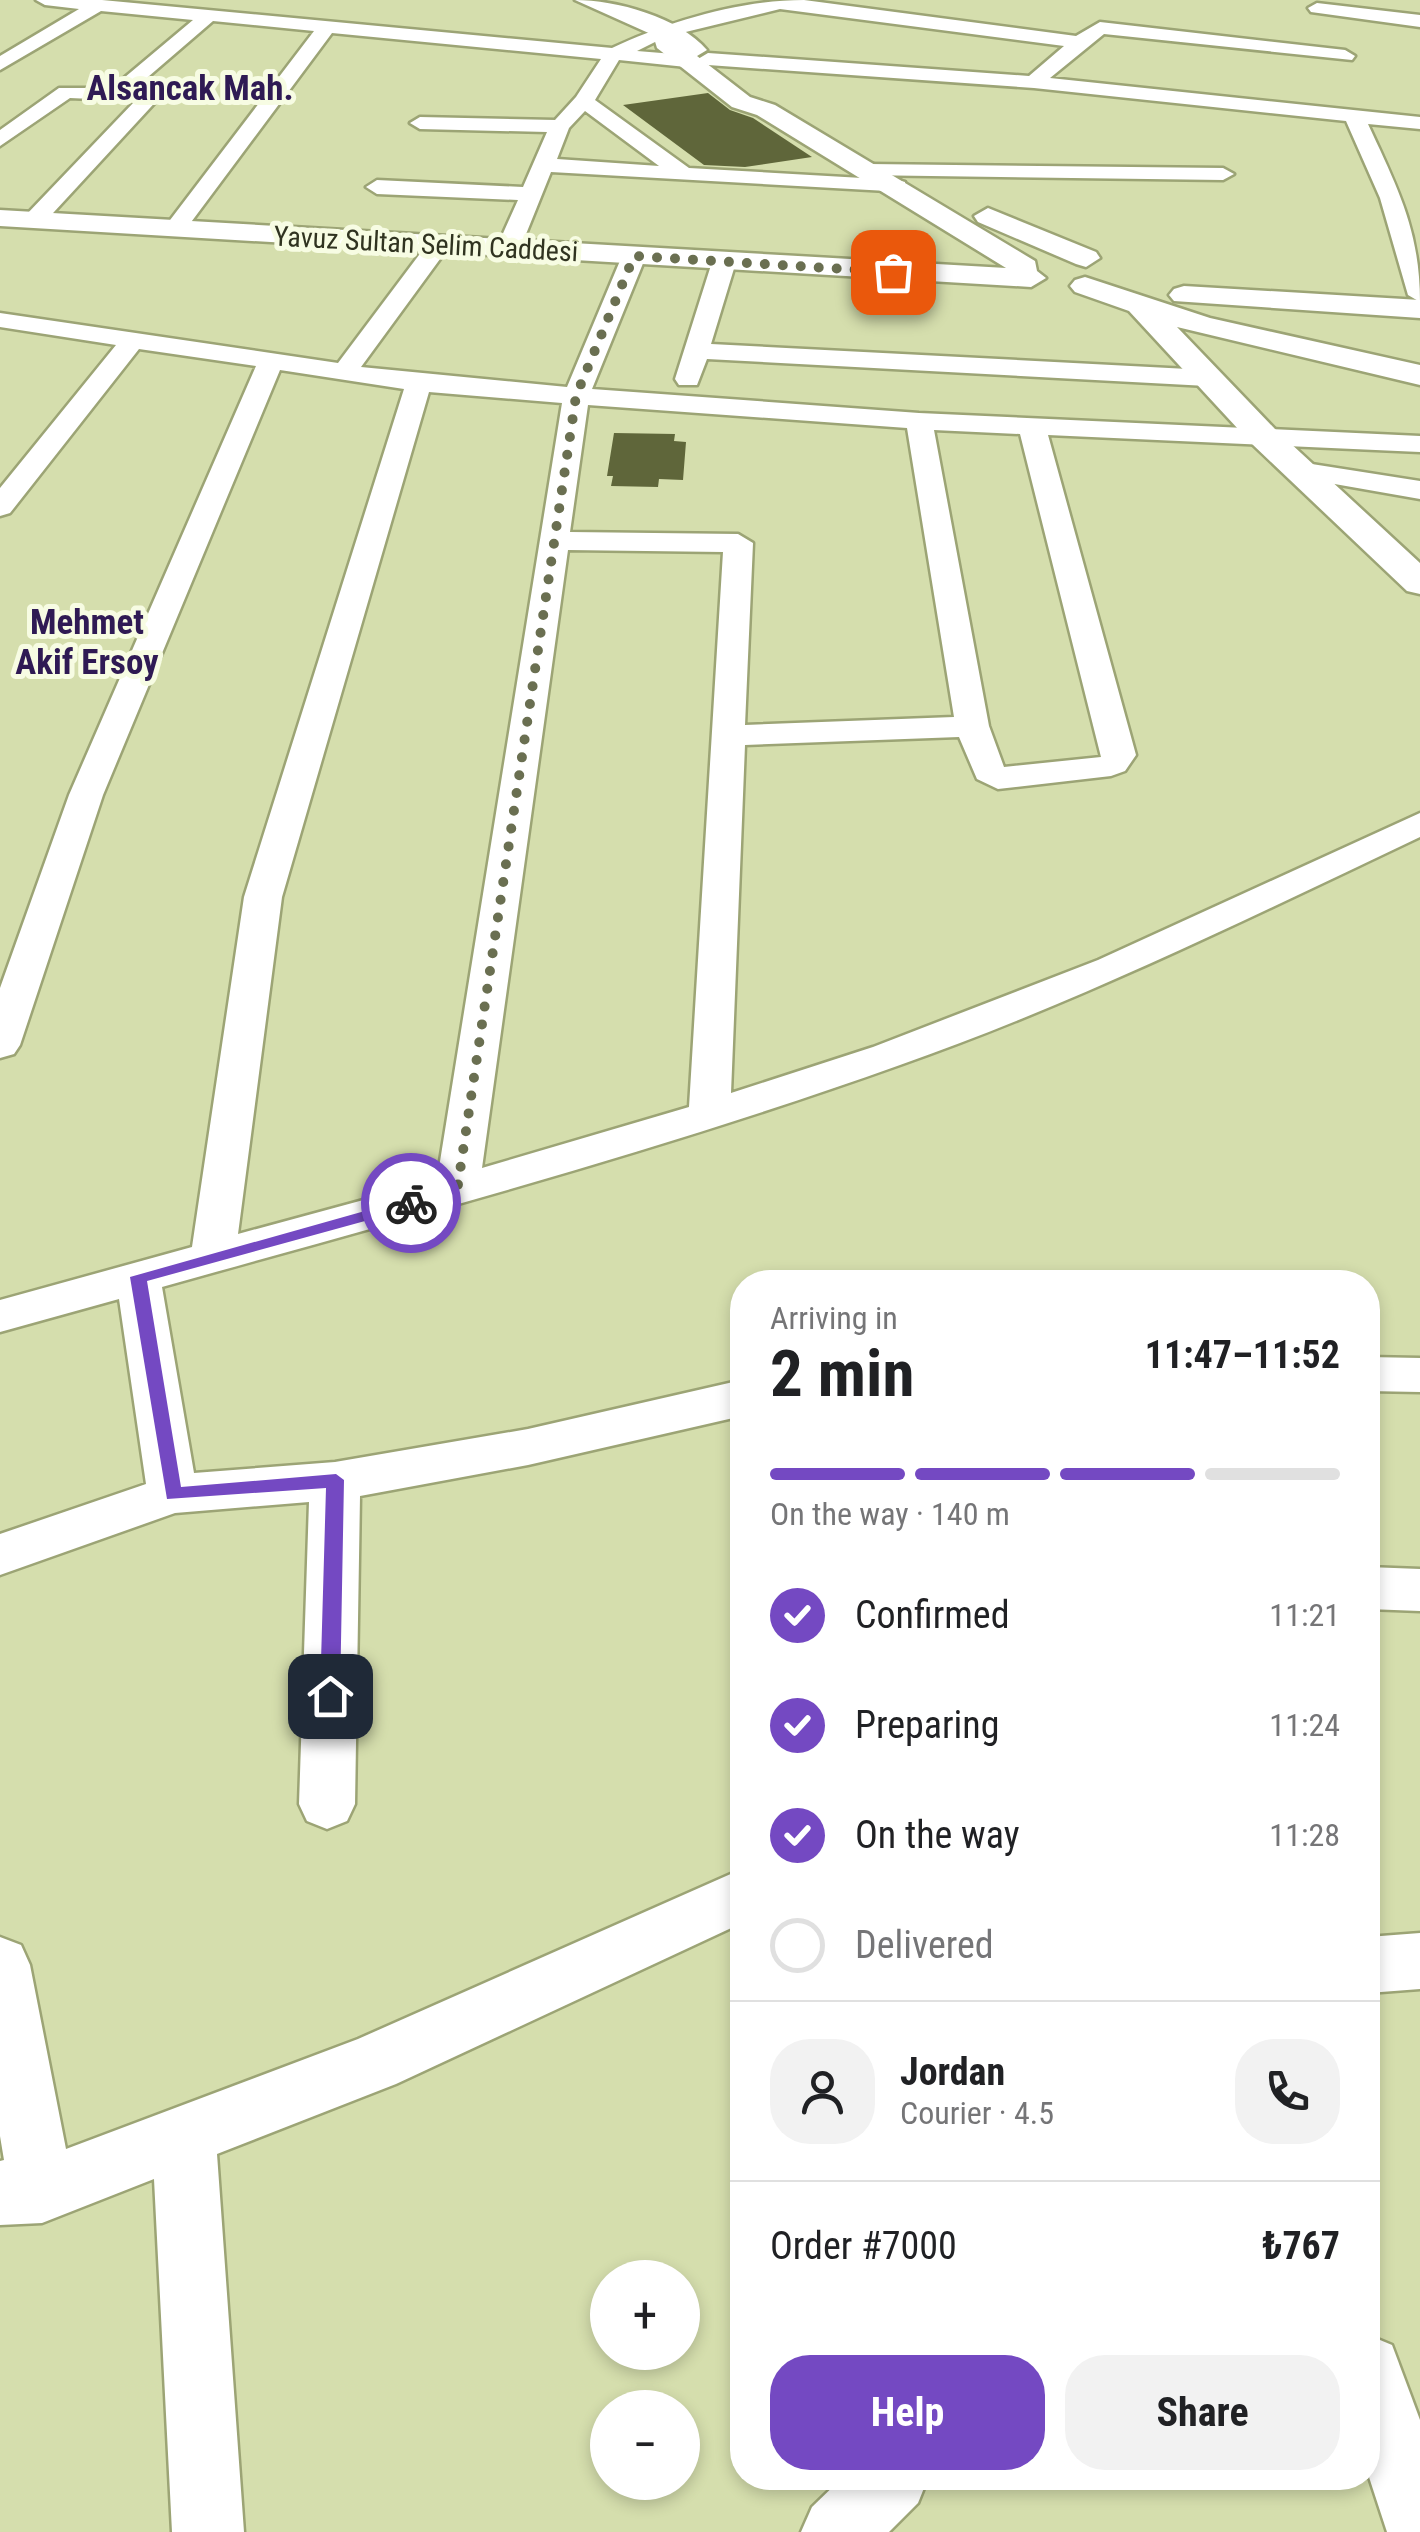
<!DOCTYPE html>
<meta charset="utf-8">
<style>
body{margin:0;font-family:"Roboto Condensed",sans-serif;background:#f2f2f2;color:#202124;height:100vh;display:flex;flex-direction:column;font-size:38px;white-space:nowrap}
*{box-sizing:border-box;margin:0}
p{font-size:32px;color:#757577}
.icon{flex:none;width:55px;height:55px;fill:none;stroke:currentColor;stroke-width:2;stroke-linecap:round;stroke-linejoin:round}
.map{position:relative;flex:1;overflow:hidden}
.sheet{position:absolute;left:730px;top:1270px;width:650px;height:1220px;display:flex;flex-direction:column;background:#fff;border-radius:40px;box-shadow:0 5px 15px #0003}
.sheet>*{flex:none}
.tools{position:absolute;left:590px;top:2260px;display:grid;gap:20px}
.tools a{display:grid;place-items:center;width:110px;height:110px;border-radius:50%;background:#fff;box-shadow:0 5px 15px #0003;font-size:50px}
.pin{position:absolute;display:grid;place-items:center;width:85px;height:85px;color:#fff;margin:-42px;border-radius:20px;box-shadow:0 5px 15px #0006}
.courier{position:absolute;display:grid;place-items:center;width:100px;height:100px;margin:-50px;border:8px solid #7449c2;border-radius:50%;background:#fff;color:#222;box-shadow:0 2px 12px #0007}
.headline em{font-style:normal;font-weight:700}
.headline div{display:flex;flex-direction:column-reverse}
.headline{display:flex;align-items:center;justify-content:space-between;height:170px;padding:0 40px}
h1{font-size:65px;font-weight:700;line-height:75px}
.bar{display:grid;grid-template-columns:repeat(4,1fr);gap:15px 10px;align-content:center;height:120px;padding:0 40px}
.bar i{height:12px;border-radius:8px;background:#e0e0e0}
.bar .on{background:#7449c2}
.bar p{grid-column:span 4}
.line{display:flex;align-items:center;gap:25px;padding:0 40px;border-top:2px solid #e0e0e0}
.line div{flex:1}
.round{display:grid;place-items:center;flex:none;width:105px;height:105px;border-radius:40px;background:#f2f2f2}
ol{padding:0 40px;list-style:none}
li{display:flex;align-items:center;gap:30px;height:110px}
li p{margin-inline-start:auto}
li .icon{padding:10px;border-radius:50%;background:#7449c2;color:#fff;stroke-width:4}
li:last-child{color:#757577}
li i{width:55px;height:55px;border:5px solid #e0e0e0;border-radius:50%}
.button{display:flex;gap:20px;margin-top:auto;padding:20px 40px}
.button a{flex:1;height:115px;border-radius:40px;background:#7449c2;color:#fff;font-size:40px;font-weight:700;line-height:115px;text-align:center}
.button a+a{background:#f2f2f2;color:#202124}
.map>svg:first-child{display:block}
.building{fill:#5f663a}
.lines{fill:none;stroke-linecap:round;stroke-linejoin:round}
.street-casing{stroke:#9ca475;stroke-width:5}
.secondary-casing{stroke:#9ca475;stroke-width:5}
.street{fill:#fff;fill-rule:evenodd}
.secondary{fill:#fff;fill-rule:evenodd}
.route{fill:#7449c2}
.done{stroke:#6a6f51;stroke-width:10;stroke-dasharray:0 18}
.labels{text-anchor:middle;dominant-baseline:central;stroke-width:10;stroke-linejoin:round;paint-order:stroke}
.far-street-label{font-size:28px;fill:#303320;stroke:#f7fce3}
.far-district-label{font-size:35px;font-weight:bold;fill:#2f1a54;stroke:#f7fce3}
</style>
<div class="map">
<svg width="1420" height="2532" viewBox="0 0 1420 2532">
<rect width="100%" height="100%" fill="#d5dead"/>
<g class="building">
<path d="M 708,93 L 730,110 L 753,118 L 812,157 L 745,167 L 704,165 L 623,105 Z"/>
<path d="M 614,433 L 675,434 L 674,441 L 686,442 L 683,480 L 659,479 L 658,487 L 611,486 L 613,476 L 607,476 Z"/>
</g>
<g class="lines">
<defs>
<g id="street">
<path d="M 36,0 L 102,0 L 612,48 C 670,21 740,0 804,0 L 1076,36 L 1100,22 L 1345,50 L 1355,56 L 1352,60 L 1104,34 L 1050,78 L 1420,117 L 1420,129 L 1368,124 C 1397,187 1420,230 1420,302 L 1408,295 L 1380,198 L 1346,121 L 1034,88 L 708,65 L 698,59 L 708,53 L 1029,76 L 1064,46 L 780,9 L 665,37 L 637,51 L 686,55 L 696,61 L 686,67 L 619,60 L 595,100 L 689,168 L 897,180 L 905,182 L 905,192 L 551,172 L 520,249 L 508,256 L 500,254 L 496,249 L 518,200 L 377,194 L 366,187 L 377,180 L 523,187 L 547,132 L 420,129 L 410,123 L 420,117 L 555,120 L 576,97 L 601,59 L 332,33 L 183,233 L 175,235 L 164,228 L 314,31 L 213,21 L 134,89 L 161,96 L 42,225 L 34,227 L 23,220 L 26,215 L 135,101 L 70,98 L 0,146 L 0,130 L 59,88 L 112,88 L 193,20 L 101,11 L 0,70 L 0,56 L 79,9 L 45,5 ZM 585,111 L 659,166 L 557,159 L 569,128 Z"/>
<path d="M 1317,3 L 1420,15 L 1420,27 L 1311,12 L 1308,8 Z"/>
<path d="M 869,164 L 1223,168 L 1234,174 L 1223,180 L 861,175 L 861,165 Z"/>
<path d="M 439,237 L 451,244 L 361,367 L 567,387 L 622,256 L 634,249 L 646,256 L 592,389 L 919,413 L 1420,436 L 1420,452 L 1048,435 L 1136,755 L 1125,771 L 1111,776 L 998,789 L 977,779 L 959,737 L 745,745 L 731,1093 L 873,1047 L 1098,960 L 1420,813 L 1420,837 C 1249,918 1079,1002 900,1065 C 657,1152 411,1217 162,1287 L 194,1473 L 335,1462 L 528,1429 L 742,1380 L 742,1416 L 528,1465 L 360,1496 L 355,1804 L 347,1821 L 327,1829 L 307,1821 L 299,1804 L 309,1502 L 175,1513 L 0,1575 L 0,1534 L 146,1484 L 119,1299 L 0,1332 L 0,1300 L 192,1247 L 244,897 L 404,389 L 280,370 L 103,795 L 20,1045 L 14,1054 L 0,1058 L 0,988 L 69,795 L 256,366 L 139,349 L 10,513 L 0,516 L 0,488 L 116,345 L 0,327 L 0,313 L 338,363 L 431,239 ZM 429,392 L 562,403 L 437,1180 L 238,1234 L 282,897 ZM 588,405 L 907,428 L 954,717 L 745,725 L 753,543 L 738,534 L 570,532 ZM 934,430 L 1020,434 L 1101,757 L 1004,767 L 989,726 ZM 568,550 L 723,552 L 689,1107 L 482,1168 Z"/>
<path d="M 724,255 L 736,262 L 711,344 L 1207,370 L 1220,378 L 1207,386 L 707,359 L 697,385 L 679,385 L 675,379 L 712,262 Z"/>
<path d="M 1299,462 L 1420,481 L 1420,499 L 1289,476 L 1285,470 L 1289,464 Z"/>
<path d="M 1368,1357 L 1420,1358 L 1420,1392 L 1368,1391 Z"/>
<path d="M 1368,1567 L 1420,1569 L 1420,1611 L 1368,1609 Z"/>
<path d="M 742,1869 L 742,1923 L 396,2084 L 217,2154 L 244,2532 L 172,2532 L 154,2179 L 42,2223 L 0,2225 L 0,2161 L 4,2160 L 0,2136 L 0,1937 L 21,1945 L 30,1965 L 66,2149 L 358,2039 Z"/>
<path d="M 1420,1933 L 1420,1989 L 1368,1993 L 1368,1937 Z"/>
<path d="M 1368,2335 L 1392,2345 L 1420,2420 L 1420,2532 L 1387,2532 L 1368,2474 Z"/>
<path d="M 842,2478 L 928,2478 L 918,2503 L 889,2532 L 801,2532 L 812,2507 Z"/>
</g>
<g id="secondary">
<path d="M 575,0 C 616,0 679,17 707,50 L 697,56 L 750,97 L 775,105 L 1035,261 L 1037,271 L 1046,278 L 1031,287 L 0,226 L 0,210 L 1006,268 L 757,115 L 732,107 L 657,48 L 653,35 Z"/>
<path d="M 988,208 L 1096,252 L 1100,258 L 1086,267 L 1076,264 L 978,222 L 974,216 Z"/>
<path d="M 1085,277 L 1210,318 L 1420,365 L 1420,385 L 1177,327 L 1275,429 L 1420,563 L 1420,594 L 1407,591 L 1251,443 L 1129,311 L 1075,292 L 1070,286 L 1075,280 Z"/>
<path d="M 1184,286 L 1420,300 L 1420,318 L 1174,301 L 1169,295 L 1174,289 Z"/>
</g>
</defs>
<use href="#street" class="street-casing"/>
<use href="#secondary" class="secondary-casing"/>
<use href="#street" class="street"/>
<use href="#secondary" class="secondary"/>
</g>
<path class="route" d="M 411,1198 L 419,1203 L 416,1207 L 147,1281 L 181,1487 L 336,1474 L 344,1480 L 340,1696 L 330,1704 L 320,1696 L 326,1488 L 167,1499 L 130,1277 Z"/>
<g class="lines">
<path class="done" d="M 411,1203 L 457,1191 L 576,396 L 634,256 L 893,272"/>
</g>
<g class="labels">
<g class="far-street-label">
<text transform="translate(426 244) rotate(3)">Yavuz Sultan Selim Caddesi</text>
</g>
<g class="far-district-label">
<text x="190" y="88">Alsancak Mah.</text>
<text x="87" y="622">Mehmet<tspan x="87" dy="40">Akif Ersoy</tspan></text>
</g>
</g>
</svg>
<div class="tools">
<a>+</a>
<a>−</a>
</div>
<div class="pin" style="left:893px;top:272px;background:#ea580c"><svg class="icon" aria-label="bag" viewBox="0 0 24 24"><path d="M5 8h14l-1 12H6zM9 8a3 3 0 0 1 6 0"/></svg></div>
<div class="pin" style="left:330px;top:1696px;background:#1f2937"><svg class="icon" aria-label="home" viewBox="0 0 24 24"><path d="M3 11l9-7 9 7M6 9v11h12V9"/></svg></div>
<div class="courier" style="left:411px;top:1203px"><svg class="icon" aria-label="bike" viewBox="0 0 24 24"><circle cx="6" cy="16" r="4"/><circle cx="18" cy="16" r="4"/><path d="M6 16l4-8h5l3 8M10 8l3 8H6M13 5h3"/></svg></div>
<section class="sheet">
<div class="headline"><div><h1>2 min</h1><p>Arriving in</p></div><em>11:47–11:52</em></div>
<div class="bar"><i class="on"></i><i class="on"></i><i class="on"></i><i></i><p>On the way · 140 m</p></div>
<ol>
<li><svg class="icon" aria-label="check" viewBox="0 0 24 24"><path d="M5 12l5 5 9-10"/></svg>Confirmed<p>11:21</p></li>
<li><svg class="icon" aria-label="check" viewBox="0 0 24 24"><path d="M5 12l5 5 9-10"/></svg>Preparing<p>11:24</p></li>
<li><svg class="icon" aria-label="check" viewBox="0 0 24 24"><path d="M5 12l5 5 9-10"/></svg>On the way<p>11:28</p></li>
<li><i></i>Delivered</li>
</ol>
<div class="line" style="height:180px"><a class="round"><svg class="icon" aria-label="person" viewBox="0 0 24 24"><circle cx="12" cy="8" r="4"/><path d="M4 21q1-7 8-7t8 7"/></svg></a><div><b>Jordan</b><p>Courier · 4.5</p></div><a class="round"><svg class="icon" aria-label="phone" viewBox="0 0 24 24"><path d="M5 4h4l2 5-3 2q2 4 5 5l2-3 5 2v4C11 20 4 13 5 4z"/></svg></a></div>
<div class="line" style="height:130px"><div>Order #7000</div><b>₺767</b></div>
<div class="button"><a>Help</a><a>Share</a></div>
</section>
</div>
